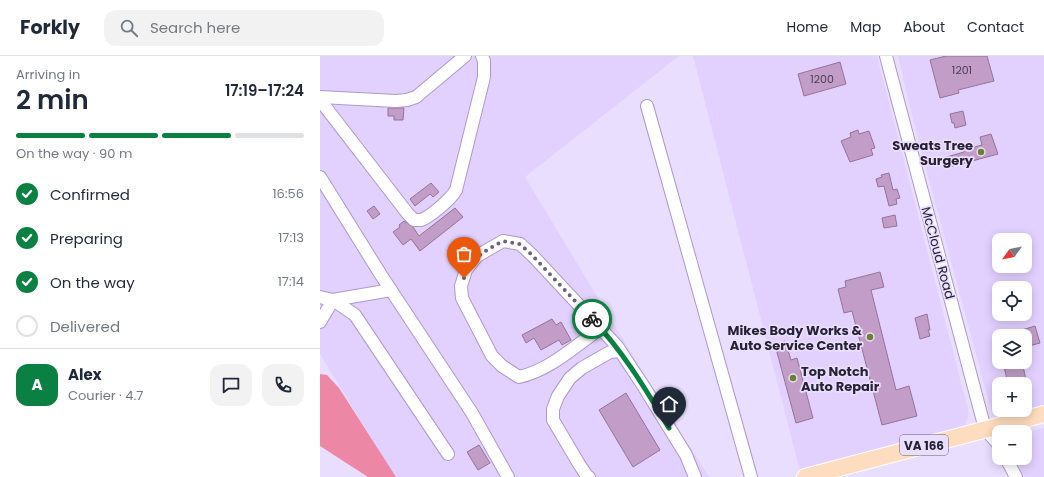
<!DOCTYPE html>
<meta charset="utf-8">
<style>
body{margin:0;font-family:Poppins,sans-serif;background:#f2f2f3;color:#1f2937;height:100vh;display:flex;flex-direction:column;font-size:15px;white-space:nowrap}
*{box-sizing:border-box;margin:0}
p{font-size:13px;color:#747a83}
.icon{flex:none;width:22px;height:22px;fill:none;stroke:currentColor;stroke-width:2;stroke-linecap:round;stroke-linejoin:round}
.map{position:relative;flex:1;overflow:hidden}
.details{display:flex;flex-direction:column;background:#fff;width:320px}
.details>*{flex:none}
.needle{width:26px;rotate:237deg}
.controls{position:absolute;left:672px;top:177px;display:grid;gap:8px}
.controls a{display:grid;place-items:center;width:40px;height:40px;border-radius:8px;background:#fff;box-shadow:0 2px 10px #0003;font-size:20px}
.pin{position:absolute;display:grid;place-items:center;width:34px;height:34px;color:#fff;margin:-41px -17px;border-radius:50% 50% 50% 0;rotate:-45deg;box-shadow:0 0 4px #0007}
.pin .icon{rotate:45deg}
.courier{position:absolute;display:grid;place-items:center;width:40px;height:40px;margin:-20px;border:3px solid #0b8043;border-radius:50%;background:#fff;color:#222;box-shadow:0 1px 5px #0007}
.head em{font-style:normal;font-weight:600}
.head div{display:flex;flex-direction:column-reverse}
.head{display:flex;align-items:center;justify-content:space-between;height:68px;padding:0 16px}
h1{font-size:26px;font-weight:600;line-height:30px}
.bar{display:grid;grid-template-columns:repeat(4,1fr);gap:6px 4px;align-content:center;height:48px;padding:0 16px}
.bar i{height:5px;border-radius:3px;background:#e0e1e3}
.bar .active{background:#0b8043}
.bar p{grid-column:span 4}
.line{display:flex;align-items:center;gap:10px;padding:0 16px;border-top:1px solid #e0e1e3}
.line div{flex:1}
.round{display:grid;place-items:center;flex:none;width:42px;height:42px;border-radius:12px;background:#f2f2f3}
ol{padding:0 16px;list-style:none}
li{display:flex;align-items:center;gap:12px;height:44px}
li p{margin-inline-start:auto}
li .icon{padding:4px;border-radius:50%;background:#0b8043;color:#fff;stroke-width:4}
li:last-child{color:#747a83}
li i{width:22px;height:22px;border:2px solid #e0e1e3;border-radius:50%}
header{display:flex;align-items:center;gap:24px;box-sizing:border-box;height:56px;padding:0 20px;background:#fff;border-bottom:1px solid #e0e1e3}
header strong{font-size:19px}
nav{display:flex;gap:22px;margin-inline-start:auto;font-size:14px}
.search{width:280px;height:36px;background:#f2f2f3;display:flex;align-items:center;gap:10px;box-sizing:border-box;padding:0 14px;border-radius:12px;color:#747a83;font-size:15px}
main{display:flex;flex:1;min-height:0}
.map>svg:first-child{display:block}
.built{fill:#e2d1ff;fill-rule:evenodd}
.forest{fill:#ec88a5}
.building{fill:#c19dc7;stroke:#95739a}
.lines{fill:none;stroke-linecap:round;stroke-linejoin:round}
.minor-casing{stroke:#ac9aca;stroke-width:14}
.major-casing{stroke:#fff;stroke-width:18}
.minor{stroke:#fff;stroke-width:12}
.major{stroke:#fedcbf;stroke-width:16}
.done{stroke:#6c637a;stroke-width:4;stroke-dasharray:0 7.2}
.route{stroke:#0b8043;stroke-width:5}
.poi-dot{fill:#6c8031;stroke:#e9defd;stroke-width:1.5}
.labels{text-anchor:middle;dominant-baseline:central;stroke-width:3.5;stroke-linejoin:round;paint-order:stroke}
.number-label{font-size:11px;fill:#4e4058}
.shield{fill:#e9defd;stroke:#625a70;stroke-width:1}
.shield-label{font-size:12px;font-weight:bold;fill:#282133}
.poi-label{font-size:13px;font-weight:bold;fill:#282133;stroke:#e9defd;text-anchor:end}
.street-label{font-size:13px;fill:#282133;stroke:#e9defd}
</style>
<header>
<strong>Forkly</strong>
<div class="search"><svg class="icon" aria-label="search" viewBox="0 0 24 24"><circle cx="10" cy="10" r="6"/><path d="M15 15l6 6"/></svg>Search here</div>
<nav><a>Home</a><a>Map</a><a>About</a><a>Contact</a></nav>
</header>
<main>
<section class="details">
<div class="head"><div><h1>2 min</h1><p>Arriving in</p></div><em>17:19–17:24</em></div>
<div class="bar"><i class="active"></i><i class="active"></i><i class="active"></i><i></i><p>On the way · 90 m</p></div>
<ol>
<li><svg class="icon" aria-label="check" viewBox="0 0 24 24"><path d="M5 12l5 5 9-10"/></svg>Confirmed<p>16:56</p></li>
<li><svg class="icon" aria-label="check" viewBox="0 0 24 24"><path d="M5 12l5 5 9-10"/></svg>Preparing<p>17:13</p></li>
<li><svg class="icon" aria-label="check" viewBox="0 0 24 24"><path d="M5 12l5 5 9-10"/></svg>On the way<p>17:14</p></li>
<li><i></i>Delivered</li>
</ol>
<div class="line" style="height:72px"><b class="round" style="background:#0b8043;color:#fff">A</b><div><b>Alex</b><p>Courier · 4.7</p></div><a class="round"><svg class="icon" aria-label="chat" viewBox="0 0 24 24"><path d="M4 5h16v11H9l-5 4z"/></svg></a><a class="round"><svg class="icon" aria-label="phone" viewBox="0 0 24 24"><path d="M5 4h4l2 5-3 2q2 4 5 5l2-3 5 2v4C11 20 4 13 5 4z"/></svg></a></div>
</section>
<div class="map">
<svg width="724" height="421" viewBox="0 0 724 421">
<rect width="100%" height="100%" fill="#e9defd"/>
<g class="built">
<path d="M 0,0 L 359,0 L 205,121 L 299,277 L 389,421 L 75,421 L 0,298 Z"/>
<path d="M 373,0 L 557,0 L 649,357 L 645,371 L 480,415 Z"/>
<path d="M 578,0 L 724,0 L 724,351 L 685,362 L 671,354 L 592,60 ZM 679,184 L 705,184 L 705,210 L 679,210 ZM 679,232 L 705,232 L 705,258 L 679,258 ZM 679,280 L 705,280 L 705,306 L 679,306 ZM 679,328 L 705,328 L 705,354 L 679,354 Z"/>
<path d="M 724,372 L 724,421 L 702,421 L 697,402 L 705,402 L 705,377 Z"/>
</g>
<path class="forest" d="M 0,318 L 7,319 L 19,332 L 76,421 L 48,421 L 0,390 Z"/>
<g class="building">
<path d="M 626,0 L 667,0 L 674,25 L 638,34 L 639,37 L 620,42 L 610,4 Z"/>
<path d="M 520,6 L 526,28 L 484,40 L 478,18 Z"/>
<path d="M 68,52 L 84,52 L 83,64 L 74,64 L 74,60 L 68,60 Z"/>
<path d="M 643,55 L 646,69 L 635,72 L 634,67 L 632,67 L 630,58 Z"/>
<path d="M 538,74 L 539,78 L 549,75 L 555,92 L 551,93 L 553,99 L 530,106 L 521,85 L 531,81 L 530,77 Z"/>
<path d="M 671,78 L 678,98 L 626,112 L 623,102 L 644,96 L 643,94 L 662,89 L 660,81 Z"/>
<path d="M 569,117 L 573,134 L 577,133 L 580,142 L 576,143 L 577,148 L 569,150 L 564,130 L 558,131 L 556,123 L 562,121 L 561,119 Z"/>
<path d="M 111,127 L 119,136 L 113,141 L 110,138 L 95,150 L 90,143 Z"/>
<path d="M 54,150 L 60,158 L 53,163 L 47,155 Z"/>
<path d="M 135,152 L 143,161 L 100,195 L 91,183 L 83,189 L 73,176 L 80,171 L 79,169 L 84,165 L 93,171 L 99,180 Z"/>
<path d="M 575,159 L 577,170 L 564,172 L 562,162 Z"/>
<path d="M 560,216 L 564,231 L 551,234 L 576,334 L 589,330 L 597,360 L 562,369 L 532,255 L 524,257 L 518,233 L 526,231 L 525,225 Z"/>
<path d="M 607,258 L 610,274 L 608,274 L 610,280 L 600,283 L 595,262 Z"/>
<path d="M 232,263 L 236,269 L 241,266 L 251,284 L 242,289 L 239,284 L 221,294 L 214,282 L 206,287 L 202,279 Z"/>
<path d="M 715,270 L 720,287 L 705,291 L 705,280 L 689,280 L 689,278 Z"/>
<path d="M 465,285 L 471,304 L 477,302 L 493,362 L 476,367 L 455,289 Z"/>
<path d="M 683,306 L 702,306 L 707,328 L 688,328 Z"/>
<path d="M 306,337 L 340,394 L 313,411 L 279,354 Z"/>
<path d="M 159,389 L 170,407 L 158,414 L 147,396 Z"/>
</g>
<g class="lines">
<defs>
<g id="minor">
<path d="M 566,0 L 665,373 L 679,389"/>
<path d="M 0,41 L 76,45 L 87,44 L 96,41 L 145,0"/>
<path d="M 0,44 L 88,158 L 94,164 C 96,164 99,164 101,164 C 110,161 131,143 136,134 L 164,21 L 164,5 L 162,0"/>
<path d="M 327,50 L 431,421"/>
<path d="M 0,121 L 61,219 L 152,357 L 188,421"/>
<path d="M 0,241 L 13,244 L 71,234"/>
<path d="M 0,266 L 13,244 L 35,259 L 128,398"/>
<path d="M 281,272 C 255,290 230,314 199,321 L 182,310 L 172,300 L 142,242 L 141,230 L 146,214 L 157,200 L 183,185 L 200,188 L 212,199 L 297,290 L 324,331 L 366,399 L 375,421"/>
<path d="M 686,402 L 696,421"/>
<path d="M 269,421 L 267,420 L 259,408 L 233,364 L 233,353 L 238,340 L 250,322 L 262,312 L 290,296 L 300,295"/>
</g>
<path id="major" d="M 485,421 L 724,358"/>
</defs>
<use href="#minor" class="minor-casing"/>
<use href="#major" class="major-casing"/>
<use href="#minor" class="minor"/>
<use href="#major" class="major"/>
</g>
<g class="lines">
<path class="done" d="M 144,222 C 151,201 165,195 183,185 L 200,188 L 212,199 L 272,263"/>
<path class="route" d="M 272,263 C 303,295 326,334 349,372"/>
</g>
<g class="poi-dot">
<circle cx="661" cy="96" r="4"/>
<circle cx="550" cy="281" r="4"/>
<circle cx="473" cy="322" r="4"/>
</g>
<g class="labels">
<g class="number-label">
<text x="642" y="14">1201</text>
<text x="502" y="23">1200</text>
</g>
<rect class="shield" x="580" y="379" width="48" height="20" rx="3"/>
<g class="shield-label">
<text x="604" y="389">VA 166</text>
</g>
<g class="poi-label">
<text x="653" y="89">Sweats Tree<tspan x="653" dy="15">Surgery</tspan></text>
<text x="542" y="274">Mikes Body Works &amp;<tspan x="542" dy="15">Auto Service Center</tspan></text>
<text x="481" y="315" text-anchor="start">Top Notch<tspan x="481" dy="15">Auto Repair</tspan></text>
</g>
<g class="street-label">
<text transform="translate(618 197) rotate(75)">McCloud Road</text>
</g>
</g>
</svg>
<div class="controls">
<a><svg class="needle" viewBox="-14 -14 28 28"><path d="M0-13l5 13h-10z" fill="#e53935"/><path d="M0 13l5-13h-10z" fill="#747a83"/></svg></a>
<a><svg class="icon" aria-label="locate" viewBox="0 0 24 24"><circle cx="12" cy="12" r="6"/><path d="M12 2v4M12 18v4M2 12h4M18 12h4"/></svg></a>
<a><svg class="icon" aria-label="layers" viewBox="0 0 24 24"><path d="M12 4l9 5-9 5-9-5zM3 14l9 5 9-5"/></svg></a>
<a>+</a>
<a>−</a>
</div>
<div class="pin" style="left:144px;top:222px;background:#ea580c"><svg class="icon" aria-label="bag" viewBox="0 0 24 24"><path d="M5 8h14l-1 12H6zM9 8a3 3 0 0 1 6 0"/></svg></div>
<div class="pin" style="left:349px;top:372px;background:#1f2937"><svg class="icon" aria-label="home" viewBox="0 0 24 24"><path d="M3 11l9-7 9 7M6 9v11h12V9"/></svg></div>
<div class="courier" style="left:272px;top:263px"><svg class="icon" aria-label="bike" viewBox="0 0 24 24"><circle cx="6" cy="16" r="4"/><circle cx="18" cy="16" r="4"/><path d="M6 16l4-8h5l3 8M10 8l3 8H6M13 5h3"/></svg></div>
</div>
</main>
